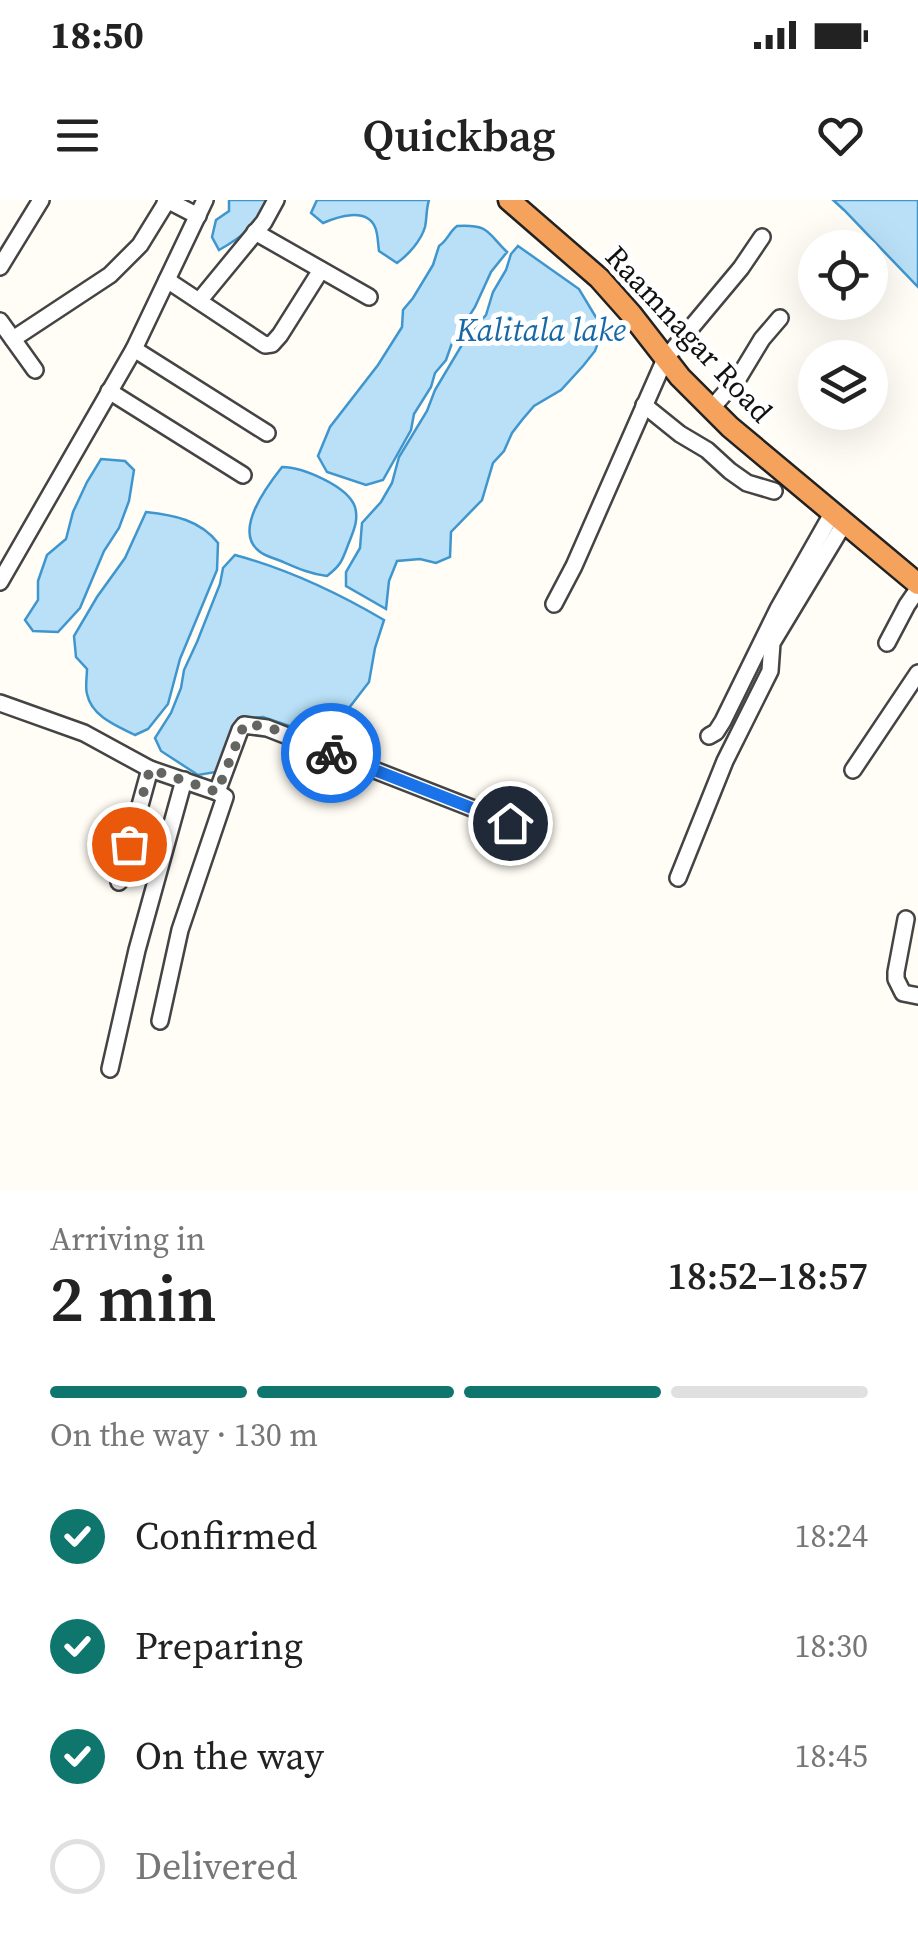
<!DOCTYPE html>
<meta charset="utf-8">
<style>
body{margin:0;font-family:"Source Serif 4",serif;background:#f6f6f6;color:#222;height:100vh;display:flex;flex-direction:column;font-size:38px;white-space:nowrap}
*{box-sizing:border-box;margin:0}
p{font-size:32px;color:#767676}
.icon{flex:none;width:55px;height:55px;fill:none;stroke:currentColor;stroke-width:2;stroke-linecap:round;stroke-linejoin:round}
.map{position:relative;height:991px;overflow:hidden}
.sheet{display:flex;flex-direction:column;background:#fff;flex:1}
.sheet>*{flex:none}
.fabs{position:absolute;left:798px;top:30px;display:grid;gap:20px}
.fabs a{display:grid;place-items:center;width:90px;height:90px;border-radius:50%;background:#fff;box-shadow:0 10px 40px #0002;font-size:50px}
.pin{position:absolute;display:grid;place-items:center;width:85px;height:85px;color:#fff;margin:-42px;border:5px solid #fff;border-radius:50%;box-shadow:0 2px 10px #0007}
.courier{position:absolute;display:grid;place-items:center;width:100px;height:100px;margin:-50px;border:8px solid #1a73e8;border-radius:50%;background:#fff;color:#222;box-shadow:0 2px 12px #0007}
.headline em{font-style:normal;font-weight:600}
.headline div{display:flex;flex-direction:column-reverse}
.headline{display:flex;align-items:center;justify-content:space-between;height:170px;padding:0 50px}
h1{font-size:65px;font-weight:600;line-height:75px}
.bar{display:grid;grid-template-columns:repeat(4,1fr);gap:15px 10px;align-content:center;height:120px;padding:0 50px}
.bar i{height:12px;border-radius:8px;background:#e0e0e0}
.bar .active{background:#0f766e}
.bar p{grid-column:span 4}
ol{padding:0 50px;list-style:none}
li{display:flex;align-items:center;gap:30px;height:110px}
li p{margin-inline-start:auto}
li .icon{padding:10px;border-radius:50%;background:#0f766e;color:#fff;stroke-width:4}
li:last-child{color:#767676}
li i{width:55px;height:55px;border:5px solid #e0e0e0;border-radius:50%}
.status{display:flex;justify-content:space-between;align-items:center;height:70px;padding:0 50px;background:#fff;direction:ltr}
.status svg{height:28px;fill:currentColor}
header{display:flex;justify-content:space-between;align-items:center;height:130px;padding:0 50px;background:#fff;font-size:45px;font-weight:600}
.map>svg:first-child{display:block}
.water{fill:#b9e0f7;stroke:#3f96cf;stroke-width:2.5}
.lines{fill:none;stroke-linecap:round;stroke-linejoin:round}
.minor-casing{stroke:#444;stroke-width:20}
.highway-casing{stroke:#222;stroke-width:25}
.minor{stroke:#fff;stroke-width:15}
.highway{stroke:#f5a25d;stroke-width:20}
.done{stroke:#646461;stroke-width:10;stroke-dasharray:0 18}
.route{stroke:#1a73e8;stroke-width:12}
.labels{text-anchor:middle;dominant-baseline:central;stroke-width:10;stroke-linejoin:round;paint-order:stroke}
.street-label{font-size:30px;fill:#111;stroke:#fff}
.water-label{font-size:32px;font-style:italic;fill:#1768a6;stroke:#fff}
</style>
<div class="status"><b>18:50</b><svg viewBox="0 0 49 12"><path d="M0 12V9h3v3zM5 12V6h3v6zM10 12V3h3v9zM15 12V0h3v12zM26 1h20v11H26zM47 4h2v5h-2z"/></svg></div>
<header><svg class="icon" aria-label="menu" viewBox="0 0 24 24"><path d="M4 6h16M4 12h16M4 18h16"/></svg>Quickbag<svg class="icon" aria-label="heart" viewBox="0 0 24 24"><path d="M12 20l-8-8c-3-5 5-10 8-4 3-6 11-1 8 4z"/></svg></header>
<div class="map">
<svg width="918" height="991" viewBox="0 0 918 991">
<rect width="100%" height="100%" fill="#fffdf5"/>
<g class="water">
<path d="M 229,0 L 272,0 C 259,24 242,37 219,50 L 212,37 L 216,20 L 229,11 Z"/>
<path d="M 317,0 L 429,0 C 426,9 427,18 425,27 C 421,41 408,55 397,63 L 379,51 C 378,45 378,33 375,27 C 366,7 337,17 323,23 L 311,13 Z"/>
<path d="M 833,0 L 918,0 L 918,87 L 844,10 Z"/>
<path d="M 457,26 C 490,24 487,33 507,52 L 491,72 L 475,107 L 452,143 L 446,160 L 435,173 L 431,187 L 414,214 L 411,230 L 383,280 L 366,285 L 327,272 L 318,256 L 330,227 L 378,165 L 402,127 L 403,110 L 413,98 L 433,65 L 439,46 C 448,40 449,32 457,26 Z"/>
<path d="M 518,46 L 579,89 L 603,129 L 595,151 L 583,166 L 561,190 L 534,206 L 522,220 L 512,233 L 504,251 L 493,263 L 482,300 L 451,332 L 450,357 L 436,363 L 420,359 L 397,361 L 389,381 L 386,409 L 346,386 L 346,372 L 360,348 L 362,323 L 381,302 L 392,283 L 399,257 L 427,211 L 435,190 L 466,138 L 486,115 L 493,92 L 506,70 L 511,54 Z"/>
<path d="M 101,259 L 125,261 L 134,270 L 129,301 L 119,328 L 104,351 L 80,408 L 58,432 L 33,431 L 25,420 L 38,400 L 38,381 L 47,355 L 66,339 L 73,312 L 87,282 Z"/>
<path d="M 282,267 C 302,267 348,286 355,307 C 359,321 353,332 348,345 C 342,361 341,365 327,376 C 310,374 297,368 281,361 C 274,358 264,356 259,351 C 233,331 267,286 282,267 Z"/>
<path d="M 146,312 C 174,315 200,320 218,343 L 217,370 L 180,459 L 168,504 L 148,529 L 135,535 C 117,526 92,517 87,494 C 85,487 87,476 87,469 L 76,457 L 74,436 L 97,397 L 125,358 Z"/>
<path d="M 235,355 C 287,369 338,393 384,420 L 375,448 L 369,482 L 339,521 L 331,540 L 263,517 L 239,519 L 222,571 L 198,575 L 161,551 L 155,538 L 171,513 L 181,488 L 184,470 L 197,442 L 220,384 L 223,368 Z"/>
</g>
<g class="lines">
<defs>
<g id="minor">
<path d="M 167,0 L 198,16"/>
<path d="M 255,32 L 369,97"/>
<path d="M 0,67 L 41,0"/>
<path d="M 167,80 L 265,145 L 272,144 L 280,135 L 321,70"/>
<path d="M 199,101 L 264,22 L 276,0"/>
<path d="M 0,121 L 35,170"/>
<path d="M 13,139 L 110,75 L 140,45 L 164,6 L 166,0"/>
<path d="M 134,149 L 267,233"/>
<path d="M 109,191 L 243,275"/>
<path d="M 644,205 L 680,234 L 707,250 L 730,271 L 747,283 L 774,291"/>
<path d="M 711,209 L 739,177 L 762,139 L 780,118"/>
<path d="M 0,382 L 134,149 L 205,0"/>
<path d="M 554,404 L 574,366 L 665,159 L 741,68 L 762,37"/>
<path d="M 887,443 L 907,405 L 918,389"/>
<path d="M 0,503 L 84,533 L 150,569 L 217,592 L 225,597 L 180,730 L 160,821"/>
<path d="M 709,536 L 716,532 L 723,521 L 778,409 L 833,312"/>
<path d="M 853,570 L 918,473"/>
<path d="M 217,592 L 240,530 L 244,525 L 267,528 L 510,623"/>
<path d="M 678,678 L 725,561 L 770,471 L 772,443 L 845,322"/>
<path d="M 119,682 L 150,569"/>
<path d="M 906,719 L 896,772 L 896,779 L 903,793 L 918,796"/>
<path d="M 110,869 L 137,750 L 184,580"/>
</g>
<path id="highway" d="M 509,0 L 599,78 L 631,114 L 680,177 L 730,227 L 918,384"/>
</defs>
<use href="#minor" class="minor-casing"/>
<use href="#highway" class="highway-casing"/>
<use href="#minor" class="minor"/>
<use href="#highway" class="highway"/>
</g>
<g class="lines">
<path class="done" d="M 129,644 L 150,569 L 217,592 L 244,525 C 272,523 305,543 331,553"/>
<path class="route" d="M 331,553 L 510,623"/>
</g>
<g class="labels">
<g class="street-label">
<text transform="translate(689 134) rotate(47)">Raamnagar Road</text>
</g>
<g class="water-label">
<text x="541" y="130">Kalitala lake</text>
</g>
</g>
</svg>
<div class="fabs">
<a><svg class="icon" aria-label="locate" viewBox="0 0 24 24"><circle cx="12" cy="12" r="6"/><path d="M12 2v4M12 18v4M2 12h4M18 12h4"/></svg></a>
<a><svg class="icon" aria-label="layers" viewBox="0 0 24 24"><path d="M12 4l9 5-9 5-9-5zM3 14l9 5 9-5"/></svg></a>
</div>
<div class="pin" style="left:129px;top:644px;background:#ea580c"><svg class="icon" aria-label="bag" viewBox="0 0 24 24"><path d="M5 8h14l-1 12H6zM9 8a3 3 0 0 1 6 0"/></svg></div>
<div class="pin" style="left:510px;top:623px;background:#1f2937"><svg class="icon" aria-label="home" viewBox="0 0 24 24"><path d="M3 11l9-7 9 7M6 9v11h12V9"/></svg></div>
<div class="courier" style="left:331px;top:553px"><svg class="icon" aria-label="bike" viewBox="0 0 24 24"><circle cx="6" cy="16" r="4"/><circle cx="18" cy="16" r="4"/><path d="M6 16l4-8h5l3 8M10 8l3 8H6M13 5h3"/></svg></div>
</div>
<section class="sheet">
<div class="headline"><div><h1>2 min</h1><p>Arriving in</p></div><em>18:52–18:57</em></div>
<div class="bar"><i class="active"></i><i class="active"></i><i class="active"></i><i></i><p>On the way · 130 m</p></div>
<ol>
<li><svg class="icon" aria-label="check" viewBox="0 0 24 24"><path d="M5 12l5 5 9-10"/></svg>Confirmed<p>18:24</p></li>
<li><svg class="icon" aria-label="check" viewBox="0 0 24 24"><path d="M5 12l5 5 9-10"/></svg>Preparing<p>18:30</p></li>
<li><svg class="icon" aria-label="check" viewBox="0 0 24 24"><path d="M5 12l5 5 9-10"/></svg>On the way<p>18:45</p></li>
<li><i></i>Delivered</li>
</ol>
</section>
